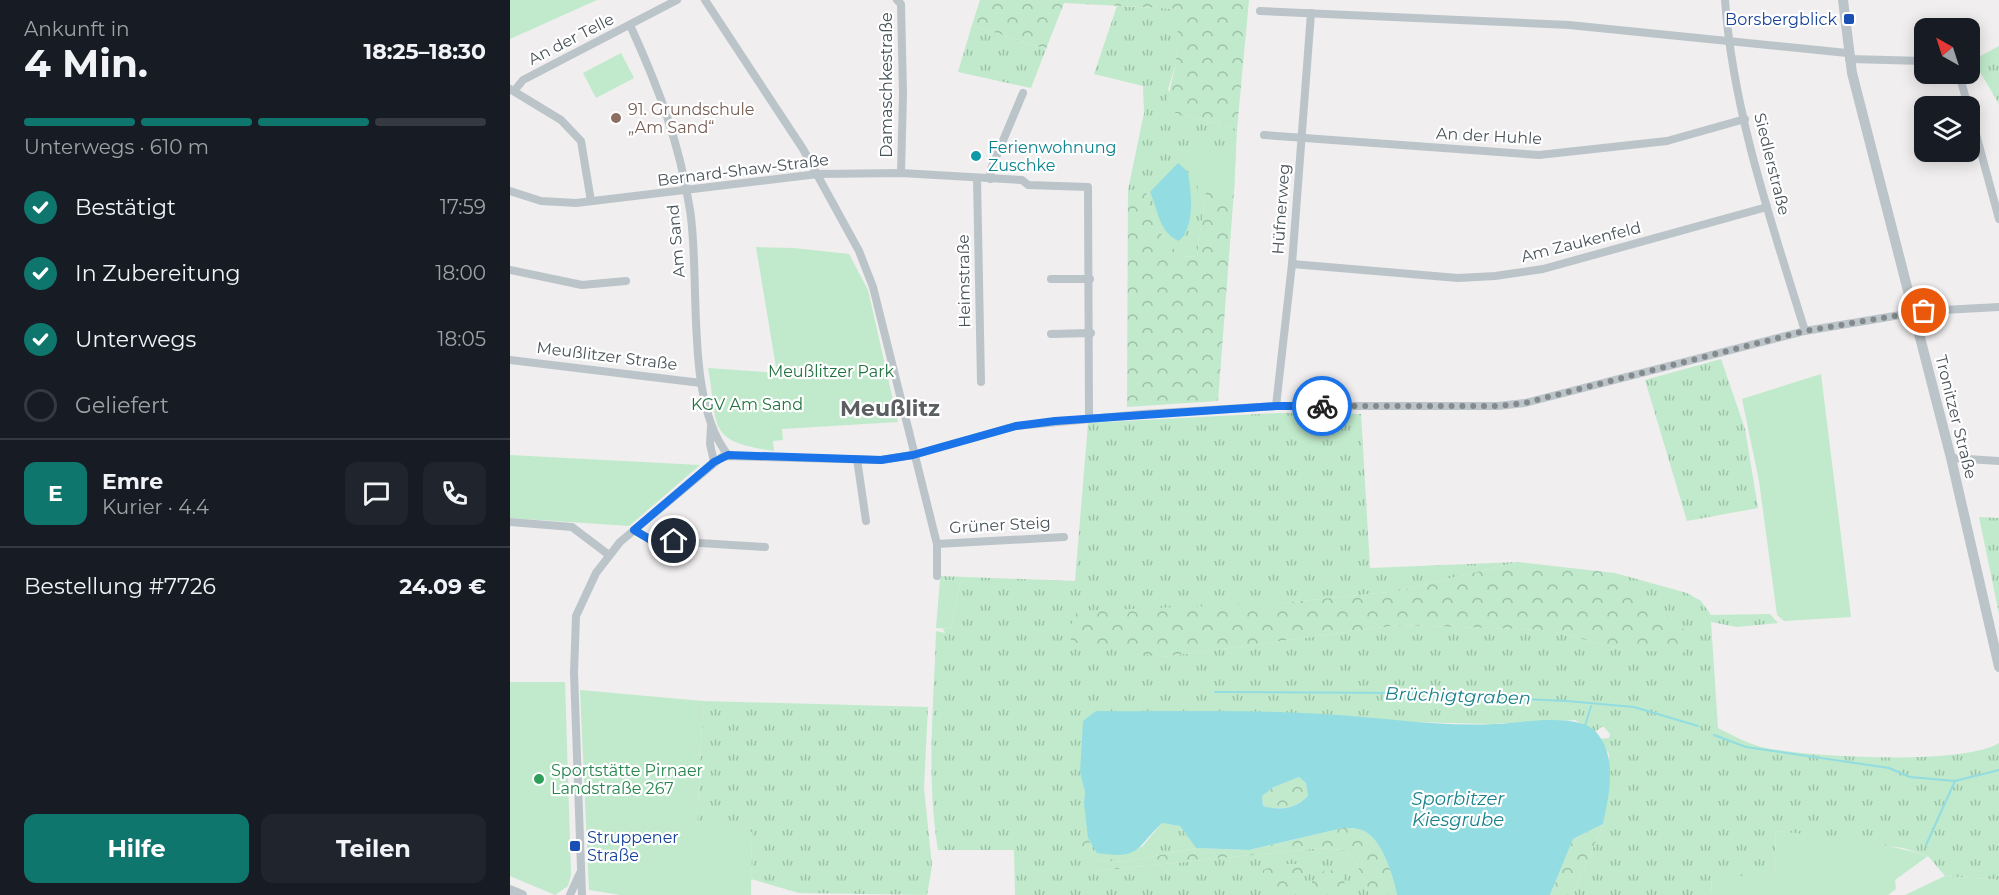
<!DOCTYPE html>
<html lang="de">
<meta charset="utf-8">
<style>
body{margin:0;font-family:Montserrat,sans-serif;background:#20242c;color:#f1f3f6;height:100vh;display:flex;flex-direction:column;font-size:22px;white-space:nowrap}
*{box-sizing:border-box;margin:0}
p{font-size:20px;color:#9ea1a6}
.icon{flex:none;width:33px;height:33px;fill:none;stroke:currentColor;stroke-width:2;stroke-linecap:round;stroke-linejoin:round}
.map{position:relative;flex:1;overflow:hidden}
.drawer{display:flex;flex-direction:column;background:#171b24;width:510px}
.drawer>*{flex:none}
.needle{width:39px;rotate:321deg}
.tools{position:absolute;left:1404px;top:18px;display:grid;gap:12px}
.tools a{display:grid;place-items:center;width:66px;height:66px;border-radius:12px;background:#171b24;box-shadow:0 3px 15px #0003;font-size:30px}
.pin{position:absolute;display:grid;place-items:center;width:51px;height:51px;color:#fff;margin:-26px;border:3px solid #fff;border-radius:50%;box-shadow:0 2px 6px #0007}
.courier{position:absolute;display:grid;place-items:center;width:60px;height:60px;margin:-30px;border:4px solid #1a73e8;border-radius:50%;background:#fff;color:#222;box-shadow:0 2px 8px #0007}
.headline em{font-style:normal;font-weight:700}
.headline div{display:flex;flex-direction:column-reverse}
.headline{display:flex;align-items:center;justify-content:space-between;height:102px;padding:0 24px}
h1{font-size:39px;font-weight:700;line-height:45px}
.bar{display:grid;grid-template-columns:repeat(4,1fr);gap:9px 6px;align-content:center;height:72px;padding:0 24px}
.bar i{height:8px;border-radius:4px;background:#363941}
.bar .active{background:#0f766e}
.bar p{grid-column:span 4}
.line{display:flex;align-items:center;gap:15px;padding:0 24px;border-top:2px solid #363941}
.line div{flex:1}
.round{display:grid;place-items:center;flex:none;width:63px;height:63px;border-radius:12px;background:#20242c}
ol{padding:0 24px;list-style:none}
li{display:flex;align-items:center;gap:18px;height:66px}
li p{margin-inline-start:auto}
li .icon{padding:6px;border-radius:50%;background:#0f766e;color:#fff;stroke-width:4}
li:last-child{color:#9ea1a6}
li i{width:33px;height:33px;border:3px solid #363941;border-radius:50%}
.action{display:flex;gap:12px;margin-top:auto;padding:12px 24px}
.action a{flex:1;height:69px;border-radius:12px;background:#0f766e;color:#fff;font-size:24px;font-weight:700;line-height:69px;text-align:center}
.action a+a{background:#20242c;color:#f1f3f6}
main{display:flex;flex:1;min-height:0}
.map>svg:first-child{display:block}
.grass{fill:url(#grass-tufts)}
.forest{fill:url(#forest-crowns)}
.green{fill:#c0eacb}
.water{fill:#92dce2;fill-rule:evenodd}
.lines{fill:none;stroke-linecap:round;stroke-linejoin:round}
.stream{stroke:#92dce2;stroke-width:2}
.minor{stroke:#bbc4c9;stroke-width:8}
.tertiary{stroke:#bbc4c9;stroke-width:10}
.done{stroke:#83898d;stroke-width:6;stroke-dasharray:0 10.8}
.route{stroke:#1a73e8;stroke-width:8}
.transit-dot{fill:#1a4fb4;stroke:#fff;stroke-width:2}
.education-dot{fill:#8d6e63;stroke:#fff;stroke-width:2}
.culture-dot{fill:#0f9aa8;stroke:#fff;stroke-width:2}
.leisure-dot{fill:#2e9e5b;stroke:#fff;stroke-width:2}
.labels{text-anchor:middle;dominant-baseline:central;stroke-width:4.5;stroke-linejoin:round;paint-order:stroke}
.transit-label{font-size:16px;fill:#164399;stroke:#fff;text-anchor:end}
.street-label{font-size:16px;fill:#485359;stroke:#fff}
.education-label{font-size:16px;fill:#785e54;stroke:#fff;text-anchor:start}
.culture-label{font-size:16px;fill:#0d838f;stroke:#fff;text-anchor:start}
.park-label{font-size:16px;fill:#20733f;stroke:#fff}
.leisure-label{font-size:16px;fill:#27864d;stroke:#fff;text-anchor:start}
.water-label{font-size:18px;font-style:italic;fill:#1a828b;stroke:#fff}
.district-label{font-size:22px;font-weight:bold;fill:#5b5f62;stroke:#fff}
</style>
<main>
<section class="drawer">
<div class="headline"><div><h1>4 Min.</h1><p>Ankunft in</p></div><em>18:25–18:30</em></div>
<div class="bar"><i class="active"></i><i class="active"></i><i class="active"></i><i></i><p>Unterwegs · 610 m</p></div>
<ol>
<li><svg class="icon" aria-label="check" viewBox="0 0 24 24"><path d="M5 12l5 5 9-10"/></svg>Bestätigt<p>17:59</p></li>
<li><svg class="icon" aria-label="check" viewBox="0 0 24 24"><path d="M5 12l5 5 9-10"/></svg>In Zubereitung<p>18:00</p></li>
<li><svg class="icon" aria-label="check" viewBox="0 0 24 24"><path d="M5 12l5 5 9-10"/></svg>Unterwegs<p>18:05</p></li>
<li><i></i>Geliefert</li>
</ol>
<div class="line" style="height:108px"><b class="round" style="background:#0f766e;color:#fff">E</b><div><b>Emre</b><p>Kurier · 4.4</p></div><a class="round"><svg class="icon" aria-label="chat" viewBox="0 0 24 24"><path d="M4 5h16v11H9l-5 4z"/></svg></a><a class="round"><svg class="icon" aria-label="phone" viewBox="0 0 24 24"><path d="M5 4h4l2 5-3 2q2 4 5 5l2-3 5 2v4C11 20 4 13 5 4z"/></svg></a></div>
<div class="line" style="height:78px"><div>Bestellung #7726</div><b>24.09 €</b></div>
<div class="action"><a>Hilfe</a><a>Teilen</a></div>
</section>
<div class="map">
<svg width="1489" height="895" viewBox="0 0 1489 895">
<defs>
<pattern id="grass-tufts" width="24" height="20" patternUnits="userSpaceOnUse" patternTransform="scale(1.5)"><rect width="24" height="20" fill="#c0eacb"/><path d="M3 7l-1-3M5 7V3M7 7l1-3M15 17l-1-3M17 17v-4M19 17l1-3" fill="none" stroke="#9ec0a8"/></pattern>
<pattern id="forest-crowns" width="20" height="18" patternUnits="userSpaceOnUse" patternTransform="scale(1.5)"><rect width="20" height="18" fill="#c0eacb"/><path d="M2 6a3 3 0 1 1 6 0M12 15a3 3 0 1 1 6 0" fill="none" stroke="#9ec0a8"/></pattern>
</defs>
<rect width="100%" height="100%" fill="#f0eeee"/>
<g class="grass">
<path d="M 607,6 L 670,9 L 666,63 L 658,89 L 665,113 L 727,129 L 724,191 L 696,191 L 687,256 L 671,257 L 648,230 L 635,190 L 618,190 L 634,113 L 633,86 L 584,74 Z"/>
<path d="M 462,25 L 536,49 L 521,88 L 448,72 Z"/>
<path d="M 1489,46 L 1489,104 L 1463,60 Z"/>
<path d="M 1211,359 L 1235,429 L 1248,508 L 1177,521 L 1135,380 Z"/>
<path d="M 769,413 L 851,414 L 860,568 L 1008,562 L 888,591 L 772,603 L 652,657 L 889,625 L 1038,630 L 1110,649 L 1182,637 L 1105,573 L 1177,593 L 1191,601 L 1201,615 L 1260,614 L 1268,623 L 1227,627 L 1201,622 L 1208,728 C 1222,735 1236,743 1251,747 C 1294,757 1453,766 1489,743 L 1489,880 L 1435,876 L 1418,856 L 1393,848 L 1266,831 L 1264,876 L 1202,876 L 1201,895 L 1063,895 L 1093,824 L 1099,754 L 1089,739 L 1099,738 L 1100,734 L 1093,726 L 1085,732 L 1065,720 L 981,724 L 901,722 L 570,773 L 575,792 L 574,803 L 587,852 L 632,847 L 652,823 L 670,826 L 686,848 L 615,862 L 586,860 L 578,839 L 569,841 L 586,871 L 810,848 L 835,850 L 845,860 L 860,895 L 505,895 L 504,850 L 428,850 C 416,778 424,704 426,631 L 435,633 L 433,629 L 441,629 L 450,581 L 430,580 L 430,576 L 565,581 L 578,423 Z"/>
<path d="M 1469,517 L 1489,518 L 1489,614 Z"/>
<path d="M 193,701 L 418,707 L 414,788 L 422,866 L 417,895 L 289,893 L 241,879 L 242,832 L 187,828 Z"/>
</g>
<g class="forest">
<path d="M 470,0 L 739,0 L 727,129 L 665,113 L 657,101 L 666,63 L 669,9 L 554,3 L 536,49 L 462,25 Z"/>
<path d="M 635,189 L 648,230 L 671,257 L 687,256 L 696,190 L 724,191 L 708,401 L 617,407 L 618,190 Z"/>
<path d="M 1008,562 L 1105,573 L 1183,637 L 1173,653 L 1110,649 L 1038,630 L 889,625 L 652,657 L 561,642 L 561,625 L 567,611 L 772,603 L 888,591 Z"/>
<path d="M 789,777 L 796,783 L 798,796 C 784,809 771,811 753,806 L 752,796 L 764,787 Z"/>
<path d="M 1093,824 L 1063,895 L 1040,895 L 1063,839 Z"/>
<path d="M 833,828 C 843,828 853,828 860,835 C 874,847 884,878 887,895 L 860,895 L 845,860 L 835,850 L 810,848 L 586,871 L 573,862 L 569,840 L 578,838 L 586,860 L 615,862 L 686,848 L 739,850 Z"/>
<path d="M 769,864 L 786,864 L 795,872 L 793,883 L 785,895 L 762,895 L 753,885 L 753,870 Z"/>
<path d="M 815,870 L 830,871 L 836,887 L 835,895 L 803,895 L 802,881 Z"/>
</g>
<g class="green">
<path d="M 0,0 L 87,0 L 0,39 Z"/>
<path d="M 111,53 L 124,78 L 86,98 L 73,73 Z"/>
<path d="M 726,145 L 724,191 L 696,190 L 687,196 L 688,182 L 680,157 Z"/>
<path d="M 246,247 L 284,248 L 339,254 L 358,290 L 388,422 L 272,429 L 273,440 L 263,441 L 264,451 C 196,441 209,429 198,368 L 267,373 Z"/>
<path d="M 1311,374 L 1341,617 L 1274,621 L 1267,615 L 1249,481 L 1232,399 Z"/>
<path d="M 0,455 L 190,465 L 119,526 L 0,518 Z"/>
<path d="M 430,580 L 450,581 L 441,629 L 426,628 Z"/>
<path d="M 0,682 L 55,682 L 61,875 L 58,886 L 45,895 L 0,876 Z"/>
<path d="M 70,690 L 193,701 L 187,827 L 242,832 L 241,895 L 111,895 L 79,890 Z"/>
<path d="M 1266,831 C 1317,836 1369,841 1418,856 L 1385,880 L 1386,889 L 1378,895 L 1201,895 L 1202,876 L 1264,876 Z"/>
<path d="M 1435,876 L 1489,880 L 1489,895 L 1395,895 Z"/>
</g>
<g class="water">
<path d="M 668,163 L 678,172 C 681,194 686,225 669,241 C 649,233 648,209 640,192 Z"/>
<path d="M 586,711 C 661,712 738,709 813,714 C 870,717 927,727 985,724 C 1011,723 1067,712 1086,732 C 1108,757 1099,795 1093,824 L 1063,839 L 1040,895 L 887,895 C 884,878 874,847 860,835 C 853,828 843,828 833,828 L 739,850 L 686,848 L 670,826 L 652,823 C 624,850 631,859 587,853 L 578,838 L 574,803 L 575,792 L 570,773 L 573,721 ZM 789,777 L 796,783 L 798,796 C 785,809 771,811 753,806 L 752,796 L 764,787 Z"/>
</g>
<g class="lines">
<g class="stream">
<path d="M 705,692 L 895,693 L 1057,701 L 1124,707 L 1188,726"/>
<path d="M 1075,726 L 1081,706"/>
<path d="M 1204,735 L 1236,747 L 1379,768 L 1400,777 L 1445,781 L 1489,770"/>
<path d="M 1416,845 L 1445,781"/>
</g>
<g class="minor">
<path d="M 195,0 L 293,149 L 349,251 L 363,287 L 427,544 L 427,576"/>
<path d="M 387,0 L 391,4 L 393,94 L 391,173"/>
<path d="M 1215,0 C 1223,113 1262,224 1295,331"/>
<path d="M 750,11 L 1059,25 L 1337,53"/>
<path d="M 120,25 C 149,89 169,141 180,210 C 191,279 174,400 218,455"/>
<path d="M 1339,59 L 1414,61"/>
<path d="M 1449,74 L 1458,106"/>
<path d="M 0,89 L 51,120 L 71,141 L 81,201"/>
<path d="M 4,91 L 13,80 L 167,0"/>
<path d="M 1460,112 L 1489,219"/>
<path d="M 754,135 L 1029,155 L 1157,141 L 1235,119"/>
<path d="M 467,179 L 471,382"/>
<path d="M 480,179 L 481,169 L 513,93"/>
<path d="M 0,191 L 31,201 L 66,203 L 308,174 L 391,173 L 512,180 L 518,185 L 578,187 L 579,417"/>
<path d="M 782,264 L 948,278 L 985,276 L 1033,269 L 1257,207"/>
<path d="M 0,270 L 72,285 L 116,281"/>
<path d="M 541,279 L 580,279"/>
<path d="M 541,334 L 581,333"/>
<path d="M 0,360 L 191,383"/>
<path d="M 766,406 L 782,264 L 801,13"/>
<path d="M 201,427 L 200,444 L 204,462"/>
<path d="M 1441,458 L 1489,461"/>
<path d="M 347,459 L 356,521"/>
<path d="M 0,522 L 62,527 L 99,555"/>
<path d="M 124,530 L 141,540 L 255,547"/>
<path d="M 427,544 L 554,537"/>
<path d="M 60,895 L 70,873"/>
<path d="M 72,895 L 64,673 L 66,616 L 86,573 L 110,542 L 213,456 L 371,460 L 403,455 L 506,426 L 633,414 L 766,406 L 988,406 L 1015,403 L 1295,331 L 1414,311 L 1489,307"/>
</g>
<g class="tertiary">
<path d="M 1333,0 L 1342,73 L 1441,458 L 1489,667"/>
<path d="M 0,890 L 12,895"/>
</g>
</g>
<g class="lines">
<path class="done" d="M 812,406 L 988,406 L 1015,403 L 1295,331 L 1414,311"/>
<path class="route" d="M 164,541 L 141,540 L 124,530 L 204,462 L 218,455 L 371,460 L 403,455 L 506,426 L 545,421 L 766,406 L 812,406"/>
</g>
<g class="transit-dot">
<rect x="1333" y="13" width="12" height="12" rx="3"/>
<rect x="59" y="840" width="12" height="12" rx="3"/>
</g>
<circle class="education-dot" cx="106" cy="118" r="6"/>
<circle class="culture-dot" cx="466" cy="156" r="6"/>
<circle class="leisure-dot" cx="29" cy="779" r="6"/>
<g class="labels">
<g class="transit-label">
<text x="1327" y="19">Borsbergblick</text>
<text x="77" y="837" text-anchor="start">Struppener<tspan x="77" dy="18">Straße</tspan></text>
</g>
<g class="street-label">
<text transform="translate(61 39) rotate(-27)">An der Telle</text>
<text transform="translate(376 85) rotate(-90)">Damaschkestraße</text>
<text transform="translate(979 136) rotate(3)">An der Huhle</text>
<text transform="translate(1262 164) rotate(76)">Siedlerstraße</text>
<text transform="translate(233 170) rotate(-7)">Bernard-Shaw-Straße</text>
<text transform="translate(771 209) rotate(-86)">Hüfnerweg</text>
<text transform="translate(166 241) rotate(-95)">Am Sand</text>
<text transform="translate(1071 242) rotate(-14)">Am Zaukenfeld</text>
<text transform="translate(454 281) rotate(-91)">Heimstraße</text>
<text transform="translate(97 356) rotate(7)">Meußlitzer Straße</text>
<text transform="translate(1446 417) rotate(76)">Tronitzer Straße</text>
<text transform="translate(490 525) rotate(-3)">Grüner Steig</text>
</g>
<g class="education-label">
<text x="118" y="109">91. Grundschule<tspan x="118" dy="18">„Am Sand“</tspan></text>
</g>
<g class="culture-label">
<text x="478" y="147">Ferienwohnung<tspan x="478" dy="18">Zuschke</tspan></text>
</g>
<g class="park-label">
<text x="321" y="371">Meußlitzer Park</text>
<text x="237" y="404">KGV Am Sand</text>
</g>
<g class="leisure-label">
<text x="41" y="770">Sportstätte Pirnaer<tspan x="41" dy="18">Landstraße 267</tspan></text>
</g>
<g class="water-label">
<text transform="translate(948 696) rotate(2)">Brüchigtgraben</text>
<text x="948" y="799">Sporbitzer<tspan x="948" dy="21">Kiesgrube</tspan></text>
</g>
<g class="district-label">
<text x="380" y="408">Meußlitz</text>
</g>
</g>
</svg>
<div class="tools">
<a><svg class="needle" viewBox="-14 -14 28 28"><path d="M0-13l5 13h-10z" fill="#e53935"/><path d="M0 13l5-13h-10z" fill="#9ea1a6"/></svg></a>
<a><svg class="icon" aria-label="layers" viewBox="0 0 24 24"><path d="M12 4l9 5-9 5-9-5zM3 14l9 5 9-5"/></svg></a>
</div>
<div class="pin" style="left:1414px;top:311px;background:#ea580c"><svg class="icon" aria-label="bag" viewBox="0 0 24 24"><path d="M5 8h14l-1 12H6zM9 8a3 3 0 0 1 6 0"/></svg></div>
<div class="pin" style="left:164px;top:541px;background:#1f2937"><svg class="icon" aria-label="home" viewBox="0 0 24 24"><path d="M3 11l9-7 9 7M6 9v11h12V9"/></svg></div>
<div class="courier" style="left:812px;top:406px"><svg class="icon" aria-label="bike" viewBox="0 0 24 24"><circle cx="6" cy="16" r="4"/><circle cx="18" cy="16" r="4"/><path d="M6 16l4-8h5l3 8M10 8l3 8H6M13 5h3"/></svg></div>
</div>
</main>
